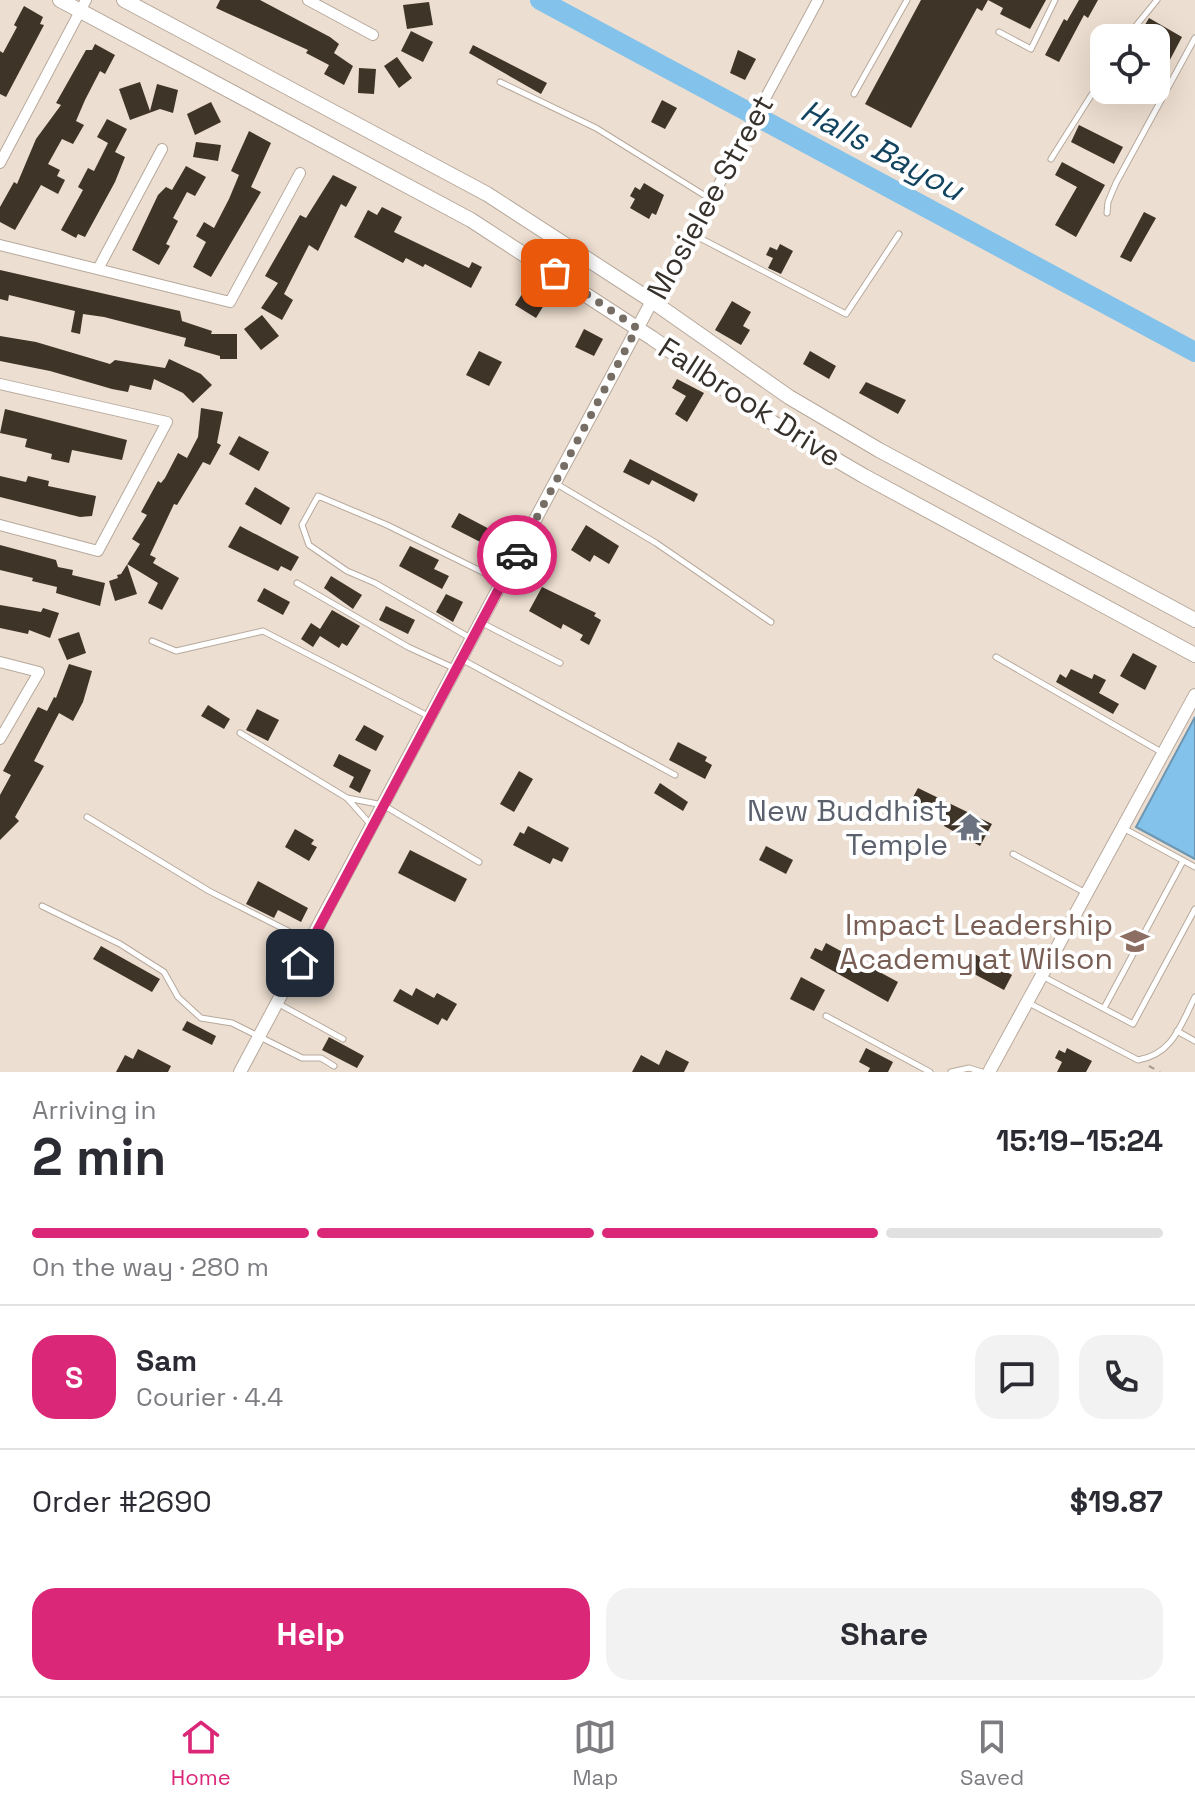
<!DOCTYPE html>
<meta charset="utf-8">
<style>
body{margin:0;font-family:"Space Grotesk",sans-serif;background:#f2f2f3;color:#2b2b33;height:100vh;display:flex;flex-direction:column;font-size:30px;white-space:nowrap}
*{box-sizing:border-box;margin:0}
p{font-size:26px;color:#7c7c81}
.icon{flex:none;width:44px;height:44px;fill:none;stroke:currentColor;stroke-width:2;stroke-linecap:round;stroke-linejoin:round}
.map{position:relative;height:1072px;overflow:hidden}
.sheet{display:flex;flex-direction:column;background:#fff;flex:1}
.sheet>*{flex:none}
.controls{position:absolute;left:1090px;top:24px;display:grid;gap:16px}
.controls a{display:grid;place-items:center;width:80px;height:80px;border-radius:16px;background:#fff;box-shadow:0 8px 32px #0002;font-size:40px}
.pin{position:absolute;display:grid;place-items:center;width:68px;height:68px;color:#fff;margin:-34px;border-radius:16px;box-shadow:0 4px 12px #0006}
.courier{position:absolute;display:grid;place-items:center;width:80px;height:80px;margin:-40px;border:6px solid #db2777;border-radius:50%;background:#fff;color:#222;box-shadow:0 2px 10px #0007}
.head em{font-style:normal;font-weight:600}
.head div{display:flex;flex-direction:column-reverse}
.head{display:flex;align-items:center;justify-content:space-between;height:136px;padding:0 32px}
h1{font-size:52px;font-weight:600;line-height:60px}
.bar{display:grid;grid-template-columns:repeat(4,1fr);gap:12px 8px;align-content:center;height:96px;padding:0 32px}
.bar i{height:10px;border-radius:6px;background:#e1e1e2}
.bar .active{background:#db2777}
.bar p{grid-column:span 4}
.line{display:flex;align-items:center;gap:20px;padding:0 32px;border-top:2px solid #e1e1e2}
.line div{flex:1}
.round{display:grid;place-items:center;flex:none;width:84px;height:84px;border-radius:24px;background:#f2f2f3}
.button{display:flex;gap:16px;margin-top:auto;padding:16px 32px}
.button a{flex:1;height:92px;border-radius:24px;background:#db2777;color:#fff;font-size:32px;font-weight:600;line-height:92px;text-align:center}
.button a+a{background:#f2f2f3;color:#2b2b33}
.tab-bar{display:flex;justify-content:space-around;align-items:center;height:112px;border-top:2px solid #e1e1e2;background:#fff;font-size:22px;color:#7c7c81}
.tab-bar a{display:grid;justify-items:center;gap:4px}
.tab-bar .active{color:#db2777}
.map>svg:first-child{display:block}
.water{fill:#83c2ea;stroke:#6c96b1;stroke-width:2}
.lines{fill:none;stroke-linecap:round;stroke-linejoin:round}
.river{stroke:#83c2ea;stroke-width:20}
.building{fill:#3f3428}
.service-casing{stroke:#b7a99c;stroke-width:7}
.minor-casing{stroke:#b7a99c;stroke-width:12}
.tertiary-casing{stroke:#b7a99c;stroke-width:14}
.secondary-casing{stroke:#b7a99c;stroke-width:16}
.path{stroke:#a79c92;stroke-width:2;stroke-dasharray:6 6;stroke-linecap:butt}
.service{stroke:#fff;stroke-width:5}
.minor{stroke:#fff;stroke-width:10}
.tertiary{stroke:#fff;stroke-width:12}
.secondary{stroke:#fff;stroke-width:14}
.done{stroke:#766e65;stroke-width:8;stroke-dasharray:0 14.4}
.route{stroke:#db2777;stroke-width:10}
.labels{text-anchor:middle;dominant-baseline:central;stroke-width:8;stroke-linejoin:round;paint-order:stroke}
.street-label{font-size:30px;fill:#37312c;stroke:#fff}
.worship-label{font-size:30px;fill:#5b616d;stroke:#fff;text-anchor:end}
.education-label{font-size:30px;fill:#785e54;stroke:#fff;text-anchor:end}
.water-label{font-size:32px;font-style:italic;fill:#12445f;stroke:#fff}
</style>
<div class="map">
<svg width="1195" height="1072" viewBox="0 0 1195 1072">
<rect width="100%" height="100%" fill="#ecded0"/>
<path class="water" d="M 1195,717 L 1195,859 L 1136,827 Z"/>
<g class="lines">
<path class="river" d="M 540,0 L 1195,352"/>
</g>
<g class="building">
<path d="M 220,0 L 260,0 L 330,37 L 339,44 L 334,53 L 353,66 L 344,85 L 324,74 L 329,65 L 306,53 L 308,50 L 216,8 Z"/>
<path d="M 921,0 L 1046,0 L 1030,29 L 1000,14 L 1003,8 L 988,0 L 982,11 L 977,8 L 911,128 L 865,104 Z"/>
<path d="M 1079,0 L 1098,0 L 1088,18 L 1084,15 L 1059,62 L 1045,55 L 1064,19 L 1067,21 Z"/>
<path d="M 429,2 L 433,25 L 407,29 L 403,5 Z"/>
<path d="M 24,6 L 43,17 L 40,24 L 44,25 L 6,97 L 0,94 L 0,51 L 3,53 L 17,27 L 14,25 Z"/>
<path d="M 1149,18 L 1182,37 L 1164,71 L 1156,67 L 1156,38 L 1137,38 Z"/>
<path d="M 411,31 L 433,42 L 423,62 L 401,51 Z"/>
<path d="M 95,44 L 115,55 L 105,74 L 100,71 L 85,100 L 76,121 L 84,125 L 73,144 L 62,139 L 48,164 L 60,170 L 57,176 L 65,180 L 58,194 L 41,185 L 15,230 L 0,222 L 0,207 L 14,182 L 17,184 L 36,139 L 61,105 L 56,103 L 86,50 L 92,50 Z"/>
<path d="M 473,45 L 547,83 L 541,94 L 469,53 Z"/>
<path d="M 738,50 L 756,59 L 745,80 L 730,73 Z"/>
<path d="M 397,57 L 412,78 L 399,88 L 384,66 Z"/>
<path d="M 359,68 L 376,69 L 374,94 L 358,93 Z"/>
<path d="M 140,82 L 150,111 L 157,84 L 178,90 L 173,113 L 160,109 L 130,120 L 119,89 Z"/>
<path d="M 662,100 L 677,108 L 665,129 L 651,122 Z"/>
<path d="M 211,102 L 221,122 L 195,135 L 187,114 Z"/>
<path d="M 107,119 L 127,129 L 115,152 L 125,157 L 115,182 L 85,237 L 78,234 L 76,238 L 61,230 L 83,190 L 78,187 L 88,168 L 94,171 L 108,143 L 97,137 Z"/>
<path d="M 1079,125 L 1123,147 L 1114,164 L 1071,142 Z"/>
<path d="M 249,131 L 271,143 L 251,187 L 261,192 L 211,277 L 193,267 L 206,242 L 196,236 L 204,222 L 214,228 L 229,199 L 239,175 L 231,171 Z"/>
<path d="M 196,142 L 221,145 L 218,161 L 193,157 Z"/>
<path d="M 1062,162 L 1105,185 L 1076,237 L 1055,225 L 1077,187 L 1055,175 Z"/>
<path d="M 186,166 L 206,177 L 195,196 L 187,192 L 173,218 L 178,221 L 166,244 L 170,246 L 159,265 L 132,250 L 158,195 L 166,187 L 172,190 Z"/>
<path d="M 333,175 L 357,187 L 346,207 L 341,204 L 318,251 L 309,245 L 284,294 L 293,300 L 282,320 L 261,308 L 278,283 L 265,276 L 300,215 L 306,218 Z"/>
<path d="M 644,183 L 664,195 L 656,215 L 652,213 L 649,219 L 630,208 L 635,199 L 630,196 L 635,187 L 640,190 Z"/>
<path d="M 382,207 L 402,217 L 394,232 L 469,268 L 472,262 L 482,267 L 471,288 L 425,264 L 423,267 L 406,258 L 403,263 L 354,237 L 368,210 L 377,215 Z"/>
<path d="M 1144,212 L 1156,218 L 1131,262 L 1120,257 Z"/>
<path d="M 780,244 L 793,251 L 781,274 L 768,268 L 773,258 L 766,255 L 770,247 L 777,250 Z"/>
<path d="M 0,270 L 180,311 L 182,321 L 212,331 L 211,334 L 237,334 L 237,359 L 220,359 L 220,356 L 184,346 L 186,338 L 104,317 L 83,314 L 80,334 L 71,332 L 75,311 L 9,295 L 8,301 L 0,299 Z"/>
<path d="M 524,291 L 544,305 L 536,318 L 515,305 Z"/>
<path d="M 732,301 L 751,312 L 743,326 L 750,330 L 741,345 L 715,330 Z"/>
<path d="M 262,315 L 279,336 L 261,350 L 244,329 Z"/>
<path d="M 584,329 L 603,339 L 594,356 L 575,347 Z"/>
<path d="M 0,336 L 36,342 L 110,364 L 115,360 L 165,368 L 169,359 L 201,374 L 212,385 L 193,403 L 183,393 L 154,379 L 151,390 L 130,385 L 128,392 L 112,389 L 50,371 L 0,361 Z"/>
<path d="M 479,351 L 502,362 L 489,386 L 466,375 Z"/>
<path d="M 810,351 L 836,366 L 829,379 L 803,364 Z"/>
<path d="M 677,379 L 704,393 L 687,422 L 675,414 L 686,396 L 672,388 Z"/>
<path d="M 866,382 L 906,400 L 898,414 L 859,393 Z"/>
<path d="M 201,408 L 223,412 L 217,443 L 221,445 L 210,465 L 203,462 L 177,505 L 174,504 L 150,555 L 156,558 L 153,563 L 179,578 L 162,610 L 148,603 L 158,583 L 127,564 L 137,594 L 115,601 L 109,581 L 118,578 L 117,575 L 121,574 L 140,544 L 132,539 L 147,515 L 141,512 L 158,481 L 161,483 L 165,478 L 178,453 L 187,458 L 198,437 Z"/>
<path d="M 5,409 L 127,440 L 122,460 L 72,450 L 69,463 L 51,459 L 52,454 L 25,447 L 27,439 L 0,433 Z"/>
<path d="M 239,436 L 269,452 L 259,471 L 229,454 Z"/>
<path d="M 630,459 L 698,494 L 694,502 L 652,480 L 649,485 L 623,472 Z"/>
<path d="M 0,476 L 26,482 L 28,476 L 49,481 L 48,486 L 96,496 L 92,516 L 80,517 L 0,497 Z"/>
<path d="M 255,487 L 290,508 L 281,525 L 245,504 Z"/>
<path d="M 459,513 L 497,533 L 490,547 L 451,527 Z"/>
<path d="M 586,525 L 619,546 L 609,564 L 594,555 L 590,562 L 571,550 Z"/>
<path d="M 240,526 L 299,557 L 291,571 L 281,566 L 278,571 L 228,547 Z"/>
<path d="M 0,545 L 56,560 L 58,567 L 73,570 L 72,575 L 105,583 L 100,606 L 56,593 L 57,587 L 32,581 L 33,578 L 0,570 Z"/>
<path d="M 410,546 L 439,560 L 434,569 L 449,576 L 442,589 L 399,566 Z"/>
<path d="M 331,576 L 362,595 L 353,609 L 324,588 Z"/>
<path d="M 542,587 L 596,613 L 594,616 L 601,620 L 589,645 L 580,640 L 583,635 L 563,624 L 561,629 L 529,611 Z"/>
<path d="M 264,588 L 290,602 L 283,615 L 257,601 Z"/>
<path d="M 446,594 L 463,602 L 453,622 L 436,612 Z"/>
<path d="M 0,605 L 41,612 L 43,608 L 59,613 L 50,638 L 29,630 L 28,634 L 0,628 Z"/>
<path d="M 386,606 L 415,620 L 408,634 L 379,620 Z"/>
<path d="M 332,610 L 360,626 L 347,646 L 342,643 L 339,648 L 320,636 L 313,647 L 301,639 L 311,623 L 320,629 Z"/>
<path d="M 79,632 L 86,653 L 67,660 L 58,639 Z"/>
<path d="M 1133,653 L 1157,666 L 1145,690 L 1120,676 Z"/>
<path d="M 69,664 L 92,671 L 83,702 L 73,721 L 59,713 L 34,761 L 44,766 L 15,817 L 19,821 L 0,840 L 0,795 L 11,775 L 3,771 L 38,707 L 47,711 L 54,697 L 56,698 Z"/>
<path d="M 1071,669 L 1092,679 L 1094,674 L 1106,680 L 1099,693 L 1119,704 L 1113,714 L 1056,682 L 1060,674 L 1066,678 Z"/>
<path d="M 208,705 L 230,719 L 224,729 L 201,716 Z"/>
<path d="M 257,709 L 279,720 L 268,741 L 246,730 Z"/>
<path d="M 364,725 L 384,736 L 376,751 L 355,740 Z"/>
<path d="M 678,742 L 707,757 L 705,761 L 712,765 L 705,779 L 669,760 Z"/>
<path d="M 339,754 L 371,770 L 360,793 L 349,787 L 354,777 L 333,766 Z"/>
<path d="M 519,771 L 533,779 L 514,812 L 500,804 Z"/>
<path d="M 660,783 L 688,802 L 683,811 L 654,793 Z"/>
<path d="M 918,788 L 992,824 L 980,846 L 944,826 L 948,818 L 912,799 Z"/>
<path d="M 528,826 L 569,848 L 562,862 L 553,858 L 550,864 L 513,845 L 520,832 L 524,834 Z"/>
<path d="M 295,829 L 314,840 L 311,844 L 317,847 L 309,861 L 285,847 Z"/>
<path d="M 766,846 L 793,860 L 786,874 L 759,860 Z"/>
<path d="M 410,850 L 467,879 L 455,902 L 398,873 Z"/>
<path d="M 258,881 L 308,908 L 301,922 L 278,910 L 274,918 L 246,904 Z"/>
<path d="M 826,943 L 898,982 L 888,1002 L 810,958 L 815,948 L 822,951 Z"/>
<path d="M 101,946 L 160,979 L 152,992 L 93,959 Z"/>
<path d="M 971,952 L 1012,975 L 1004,990 L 963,968 Z"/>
<path d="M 801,977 L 825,990 L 814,1011 L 790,999 Z"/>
<path d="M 416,988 L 434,998 L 437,993 L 457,1004 L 447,1021 L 442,1018 L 438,1025 L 393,1001 L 400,989 L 412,996 Z"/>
<path d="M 187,1021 L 216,1036 L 212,1045 L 182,1030 Z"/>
<path d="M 329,1037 L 364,1056 L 357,1068 L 322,1050 Z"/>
<path d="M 866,1048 L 893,1062 L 888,1072 L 868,1072 L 870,1068 L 859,1062 Z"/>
<path d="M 1067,1048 L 1092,1061 L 1086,1072 L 1057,1072 L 1062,1062 L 1055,1058 L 1059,1050 L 1065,1053 Z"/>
<path d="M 138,1049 L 171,1066 L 168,1072 L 116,1072 L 125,1055 L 133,1059 Z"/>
<path d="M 666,1050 L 689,1062 L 684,1072 L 632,1072 L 641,1055 L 659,1065 Z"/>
</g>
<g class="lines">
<defs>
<g id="service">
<path d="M 999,32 L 1031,49 L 1055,0"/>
<path d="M 1126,38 L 1157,0"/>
<path d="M 500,82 L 596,128 L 712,200"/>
<path d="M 854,94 L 907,0"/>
<path d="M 1051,159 L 1104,75"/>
<path d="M 1107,213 L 1108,202 L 1116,183 L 1195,38"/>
<path d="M 694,235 L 846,314 L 899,234"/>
<path d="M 555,483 L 656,543 L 771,622"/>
<path d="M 297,583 L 408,647 L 456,669"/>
<path d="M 482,623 L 560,663"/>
<path d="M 472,639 L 375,583 L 347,571 L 309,545 L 302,525 L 318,496 L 387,525 L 503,582"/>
<path d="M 152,641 L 176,651 L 263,631 L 430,717"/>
<path d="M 996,657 L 1163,753"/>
<path d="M 463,660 L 675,775"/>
<path d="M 240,733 L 347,798"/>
<path d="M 87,817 L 209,891 L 310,942"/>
<path d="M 371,825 L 347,798 L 383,805 L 479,862"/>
<path d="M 1125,829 L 1195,867"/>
<path d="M 1013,854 L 1084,892"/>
<path d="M 42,906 L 120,944 L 164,972 L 178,997 L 201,1018 L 232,1023 L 302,1058 L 321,1058 L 334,1066"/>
<path d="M 1042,976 L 1133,1024 L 1195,909"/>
<path d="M 1027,1002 L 1138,1060 C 1173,1054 1180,1026 1195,997"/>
<path d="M 279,1004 L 343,1039"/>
<path d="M 1104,1008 L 1183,861"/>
<path d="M 826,1016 L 930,1072"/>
<path d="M 1177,1031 L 1195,1041"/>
<path d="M 951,1072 L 969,1068 L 982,1072"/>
</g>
<g id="minor">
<path d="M 308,0 L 373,35"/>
<path d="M 0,163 L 86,0"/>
<path d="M 0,245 L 230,302 L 300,173"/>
<path d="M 98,269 L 162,149"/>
<path d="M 652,301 L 660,294 L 818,0"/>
<path d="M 0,384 L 167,422 L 98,551 L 0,525"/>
<path d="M 0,662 L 39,672 L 0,739"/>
</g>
<g id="tertiary">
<path d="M 240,1072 L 652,301"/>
<path d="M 989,1072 L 1195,695"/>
</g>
<g id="secondary">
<path d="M 60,0 L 471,220 L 652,338 L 773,423 L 864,476 L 1195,655"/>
<path d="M 124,0 L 487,194 L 652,301 L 789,397 L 879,450 L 1195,620"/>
</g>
</defs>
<use href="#service" class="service-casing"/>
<use href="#minor" class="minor-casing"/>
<use href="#tertiary" class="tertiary-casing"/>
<use href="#secondary" class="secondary-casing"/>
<path class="path" d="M 1149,1066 L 1160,1072"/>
<use href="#service" class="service"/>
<use href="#minor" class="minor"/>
<use href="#tertiary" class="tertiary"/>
<use href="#secondary" class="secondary"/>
</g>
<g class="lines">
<path class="done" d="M 517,555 L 637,328 L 555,273"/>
<path class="route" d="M 300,963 L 517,555"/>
</g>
<defs>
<symbol id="temple-bare" viewBox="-9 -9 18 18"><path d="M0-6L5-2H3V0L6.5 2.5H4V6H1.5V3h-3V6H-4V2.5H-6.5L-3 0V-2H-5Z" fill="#6b7280" stroke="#fff" stroke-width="2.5" paint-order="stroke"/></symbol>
<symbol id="school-bare" viewBox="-9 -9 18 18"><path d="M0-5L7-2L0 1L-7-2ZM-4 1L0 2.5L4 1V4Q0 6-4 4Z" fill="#8d6e63" stroke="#fff" stroke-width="2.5" paint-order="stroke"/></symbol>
</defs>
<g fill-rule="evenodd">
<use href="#temple-bare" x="950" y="807" width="40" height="40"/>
<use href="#school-bare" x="1115" y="921" width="40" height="40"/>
</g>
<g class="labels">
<g class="street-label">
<text transform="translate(710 197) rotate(-61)">Mosielee Street</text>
<text transform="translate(750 402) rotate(33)">Fallbrook Drive</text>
</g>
<g class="worship-label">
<text x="948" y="810">New Buddhist<tspan x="948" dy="34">Temple</tspan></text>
</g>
<g class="education-label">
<text x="1113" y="924">Impact Leadership<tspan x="1113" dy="34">Academy at Wilson</tspan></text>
</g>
<g class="water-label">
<text transform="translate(882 150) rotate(28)">Halls Bayou</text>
</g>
</g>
</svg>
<div class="controls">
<a><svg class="icon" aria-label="locate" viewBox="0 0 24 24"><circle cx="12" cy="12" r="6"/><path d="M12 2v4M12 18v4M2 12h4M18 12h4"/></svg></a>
</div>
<div class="pin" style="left:555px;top:273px;background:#ea580c"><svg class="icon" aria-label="bag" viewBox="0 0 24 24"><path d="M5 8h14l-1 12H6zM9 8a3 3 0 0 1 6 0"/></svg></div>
<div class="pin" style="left:300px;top:963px;background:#1f2937"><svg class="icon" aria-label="home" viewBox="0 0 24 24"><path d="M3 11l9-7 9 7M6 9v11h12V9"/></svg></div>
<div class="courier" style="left:517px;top:555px"><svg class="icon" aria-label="car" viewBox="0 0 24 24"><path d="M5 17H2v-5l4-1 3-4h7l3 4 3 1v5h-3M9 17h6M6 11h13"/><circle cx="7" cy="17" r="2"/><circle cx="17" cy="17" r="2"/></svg></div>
</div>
<section class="sheet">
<div class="head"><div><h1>2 min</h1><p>Arriving in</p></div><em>15:19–15:24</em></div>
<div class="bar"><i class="active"></i><i class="active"></i><i class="active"></i><i></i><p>On the way · 280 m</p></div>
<div class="line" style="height:144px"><b class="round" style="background:#db2777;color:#fff">S</b><div><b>Sam</b><p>Courier · 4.4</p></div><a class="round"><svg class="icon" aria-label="chat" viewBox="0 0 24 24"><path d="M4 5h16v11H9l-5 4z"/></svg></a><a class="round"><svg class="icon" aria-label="phone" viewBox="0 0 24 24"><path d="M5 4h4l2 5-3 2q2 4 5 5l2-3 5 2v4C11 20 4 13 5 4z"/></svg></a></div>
<div class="line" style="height:104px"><div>Order #2690</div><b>$19.87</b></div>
<div class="button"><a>Help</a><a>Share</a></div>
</section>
<nav class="tab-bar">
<a class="active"><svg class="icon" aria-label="home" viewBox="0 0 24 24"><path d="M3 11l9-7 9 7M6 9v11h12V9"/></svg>Home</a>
<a><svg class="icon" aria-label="map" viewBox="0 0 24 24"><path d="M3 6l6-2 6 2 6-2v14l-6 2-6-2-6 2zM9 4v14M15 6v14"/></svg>Map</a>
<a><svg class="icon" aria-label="saved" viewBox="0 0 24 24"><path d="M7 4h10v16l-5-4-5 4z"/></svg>Saved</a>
</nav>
